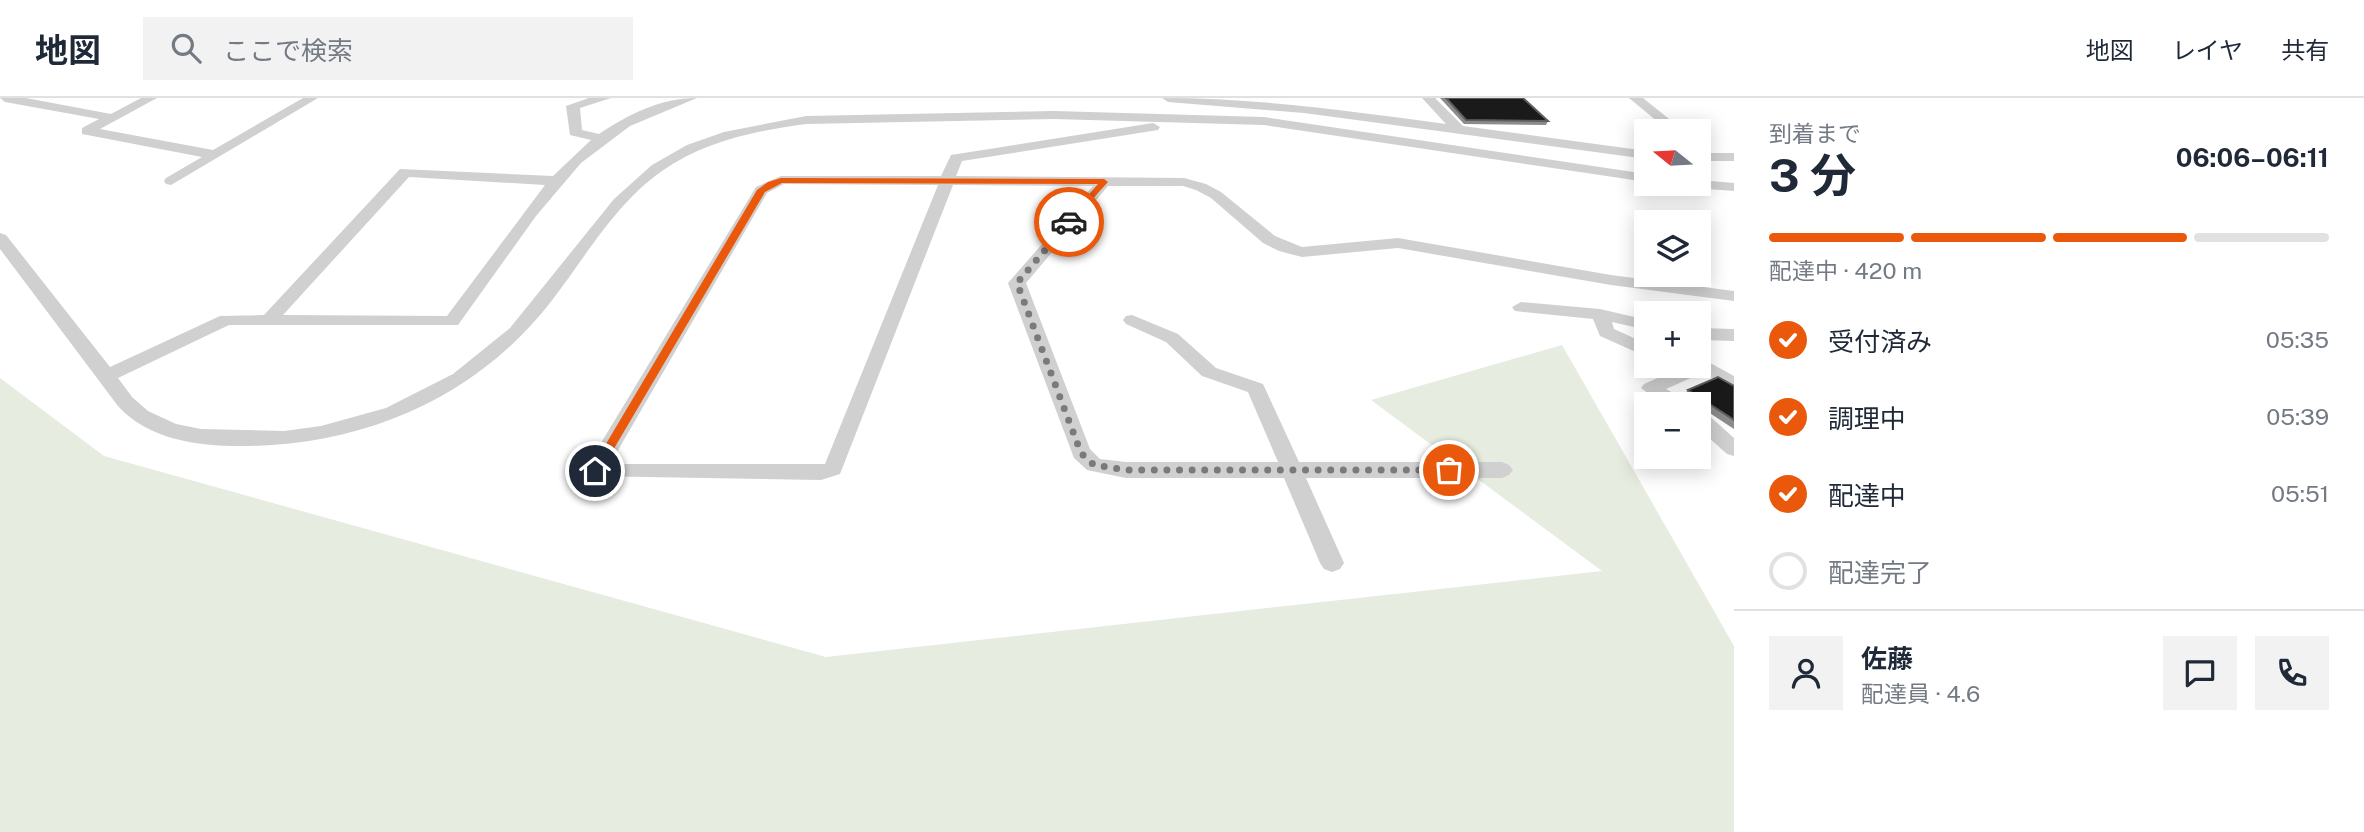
<!DOCTYPE html>
<html lang="ja">
<meta charset="utf-8">
<style>
body{margin:0;font-family:"Public Sans","Noto Sans JP",sans-serif;background:#f2f2f3;color:#1f2937;height:100vh;display:flex;flex-direction:column;font-size:26px;white-space:nowrap}
*{box-sizing:border-box;margin:0}
p{font-size:23px;color:#747a83}
.icon{flex:none;width:38px;height:38px;fill:none;stroke:currentColor;stroke-width:2;stroke-linecap:round;stroke-linejoin:round}
.map{position:relative;flex:1;overflow:hidden}
.drawer{display:flex;flex-direction:column;background:#fff;width:630px}
.drawer>*{flex:none}
.needle{width:46px;rotate:288deg}
.controls{position:absolute;left:1634px;top:21px;display:grid;gap:14px}
.controls a{display:grid;place-items:center;width:77px;height:77px;border-radius:0px;background:#fff;box-shadow:0 4px 18px #0003;font-size:35px}
.pin{position:absolute;display:grid;place-items:center;width:60px;height:60px;color:#fff;margin:-30px;border:4px solid #fff;border-radius:50%;box-shadow:0 2px 7px #0007}
.courier{position:absolute;display:grid;place-items:center;width:70px;height:70px;margin:-35px;border:5px solid #ea580c;border-radius:50%;background:#fff;color:#222;box-shadow:0 2px 9px #0007}
.summary em{font-style:normal;font-weight:700}
.summary div{display:flex;flex-direction:column-reverse}
.summary{display:flex;align-items:center;justify-content:space-between;height:119px;padding:0 35px}
h1{font-size:46px;font-weight:700;line-height:52px}
.bar{display:grid;grid-template-columns:repeat(4,1fr);gap:10px 7px;align-content:center;height:84px;padding:0 35px}
.bar i{height:9px;border-radius:5px;background:#e0e1e3}
.bar .current{background:#ea580c}
.bar p{grid-column:span 4}
.line{display:flex;align-items:center;gap:18px;padding:0 35px;border-top:2px solid #e0e1e3}
.line div{flex:1}
.round{display:grid;place-items:center;flex:none;width:74px;height:74px;border-radius:0px;background:#f2f2f3}
ol{padding:0 35px;list-style:none}
li{display:flex;align-items:center;gap:21px;height:77px}
li p{margin-inline-start:auto}
li .icon{padding:7px;border-radius:50%;background:#ea580c;color:#fff;stroke-width:4}
li:last-child{color:#747a83}
li i{width:38px;height:38px;border:4px solid #e0e1e3;border-radius:50%}
header{display:flex;align-items:center;gap:42px;box-sizing:border-box;height:98px;padding:0 35px;background:#fff;border-bottom:2px solid #e0e1e3}
header strong{font-size:33px}
nav{display:flex;gap:38px;margin-inline-start:auto;font-size:24px}
.search{width:490px;height:63px;background:#f2f2f3;display:flex;align-items:center;gap:18px;box-sizing:border-box;padding:0 24px;border-radius:0px;color:#747a83;font-size:26px}
main{display:flex;flex:1;min-height:0}
.map>svg:first-child{display:block}
.green{fill:#e6ecdf}
.lines{fill:none;stroke-linecap:round;stroke-linejoin:round}
.minor{fill:#d0d0d0;fill-rule:evenodd}
.wall{fill:#8c8c8c}
.building{fill:#1a1a1a;stroke:#5f5f5f;stroke-width:2}
.route{fill:#ea580c}
.done{stroke:#7a7a7a;stroke-width:7;stroke-dasharray:0 12.6}
</style>
<header>
<strong>地図</strong>
<div class="search"><svg class="icon" aria-label="search" viewBox="0 0 24 24"><circle cx="10" cy="10" r="6"/><path d="M15 15l6 6"/></svg>ここで検索</div>
<nav><a>地図</a><a>レイヤ</a><a>共有</a></nav>
</header>
<main>
<div class="map">
<svg width="1734" height="734" viewBox="0 0 1734 734">
<rect width="100%" height="100%" fill="#fff"/>
<path class="green" d="M 1562,247 L 1734,548 L 1734,734 L 0,734 L 0,280 L 104,358 L 826,559 L 1602,473 L 1371,302 Z"/>
<g class="lines">
<g class="minor">
<path d="M 0,0 L 26,0 L 111,16 L 141,0 L 157,0 L 100,31 L 213,52 L 303,0 L 318,0 L 171,87 L 166,86 L 164,83 L 166,80 L 202,59 L 82,36 L 82,30 L 99,21 L 5,4 Z"/>
<path d="M 589,0 L 611,0 L 580,10 L 582,32 L 599,36 C 629,16 661,0 697,0 L 630,28 L 581,65 L 536,118 L 458,227 L 229,227 L 118,280 L 132,299 L 148,313 L 176,326 L 201,331 L 284,333 L 321,328 L 386,310 L 453,276 L 510,230 L 614,101 L 652,67 L 687,47 L 724,34 L 806,18 L 1054,13 L 1264,19 L 1647,76 L 1647,84 L 1264,27 L 1054,21 L 806,26 C 755,33 705,43 662,73 C 616,105 586,158 553,201 C 480,297 369,346 250,348 C 205,349 150,344 118,308 L 0,151 L 0,135 L 6,137 L 110,269 L 220,218 L 264,217 L 400,71 L 553,78 L 591,42 L 570,37 L 566,8 ZM 409,79 L 545,87 L 447,218 L 283,217 Z"/>
<path d="M 1162,0 C 1257,0 1351,13 1446,26 L 1422,0 L 1435,0 L 1463,28 L 1647,53 L 1647,61 L 1304,15 L 1168,4 Z"/>
<path d="M 1629,0 L 1643,0 L 1684,33 L 1669,33 Z"/>
<path d="M 1153,25 L 1160,29 L 1158,32 L 962,63 L 956,78 L 1184,80 L 1206,86 L 1221,94 L 1275,138 L 1302,149 L 1398,140 L 1611,177 L 1734,193 L 1734,203 L 1611,187 L 1398,150 L 1302,159 L 1279,153 L 1263,145 L 1211,100 L 1196,92 L 1183,88 L 1108,88 L 1026,185 L 1090,351 L 1100,361 L 1126,364 L 1278,364 L 1248,294 L 1202,278 L 1166,244 L 1126,226 L 1123,222 L 1126,218 L 1132,217 L 1178,236 L 1216,270 L 1263,286 L 1299,364 L 1502,364 L 1509,367 L 1513,372 L 1509,377 L 1502,380 L 1306,380 L 1344,465 L 1340,471 L 1332,474 L 1324,471 L 1320,465 L 1284,380 L 1126,380 L 1087,372 L 1074,360 L 1008,185 L 1093,88 L 953,87 L 840,376 L 821,382 L 588,378 L 584,373 L 756,89 L 781,78 L 941,78 L 951,57 ZM 784,86 L 938,87 L 825,366 L 610,366 L 767,95 Z"/>
<rect x="1699" y="55" width="35" height="8"/>
<path d="M 1699,82 L 1734,85 L 1734,93 L 1693,90 L 1686,86 L 1699,86 Z"/>
<path d="M 1521,204 L 1600,211 L 1647,222 L 1647,232 L 1612,224 L 1614,231 L 1647,246 L 1647,259 L 1600,238 L 1593,221 L 1515,213 L 1512,209 Z"/>
<path d="M 1699,230 L 1734,231 L 1734,243 L 1699,242 Z"/>
<path d="M 1703,261 L 1734,278 L 1734,293 L 1702,275 L 1666,291 L 1684,301 L 1687,306 L 1663,306 L 1641,290 L 1644,286 L 1685,268 L 1699,268 L 1699,262 Z"/>
<path d="M 1699,313 L 1706,315 L 1734,340 L 1734,358 L 1727,356 L 1699,331 Z"/>
</g>
</g>
<g class="wall">
<path d="M 1440,0 L 1523,0 L 1548,23 L 1546,27 L 1464,26 Z"/>
<path d="M 1734,288 L 1734,331 L 1699,308 L 1699,306 L 1696,306 L 1683,298 L 1688,292 Z"/>
</g>
<g class="building">
<path d="M 1446,0 L 1523,0 L 1548,23 L 1466,22 Z"/>
<path d="M 1718,279 L 1734,288 L 1734,322 L 1688,292 Z"/>
</g>
<path class="route" d="M 781,80 L 1104,81 L 1108,84 L 1069,127 L 1065,124 L 1098,86 L 782,85 L 765,94 L 599,376 L 591,376 L 591,371 L 757,92 L 768,84 Z"/>
<g class="lines">
<path class="done" d="M 1069,124 L 1017,185 L 1081,355 L 1094,367 L 1126,372 L 1449,372"/>
</g>
</svg>
<div class="controls">
<a><svg class="needle" viewBox="-14 -14 28 28"><path d="M0-13l5 13h-10z" fill="#e53935"/><path d="M0 13l5-13h-10z" fill="#747a83"/></svg></a>
<a><svg class="icon" aria-label="layers" viewBox="0 0 24 24"><path d="M12 4l9 5-9 5-9-5zM3 14l9 5 9-5"/></svg></a>
<a>+</a>
<a>−</a>
</div>
<div class="pin" style="left:1449px;top:372px;background:#ea580c"><svg class="icon" aria-label="bag" viewBox="0 0 24 24"><path d="M5 8h14l-1 12H6zM9 8a3 3 0 0 1 6 0"/></svg></div>
<div class="pin" style="left:595px;top:373px;background:#1f2937"><svg class="icon" aria-label="home" viewBox="0 0 24 24"><path d="M3 11l9-7 9 7M6 9v11h12V9"/></svg></div>
<div class="courier" style="left:1069px;top:124px"><svg class="icon" aria-label="car" viewBox="0 0 24 24"><path d="M5 17H2v-5l4-1 3-4h7l3 4 3 1v5h-3M9 17h6M6 11h13"/><circle cx="7" cy="17" r="2"/><circle cx="17" cy="17" r="2"/></svg></div>
</div>
<section class="drawer">
<div class="summary"><div><h1>3 分</h1><p>到着まで</p></div><em>06:06–06:11</em></div>
<div class="bar"><i class="current"></i><i class="current"></i><i class="current"></i><i></i><p>配達中 · 420 m</p></div>
<ol>
<li><svg class="icon" aria-label="check" viewBox="0 0 24 24"><path d="M5 12l5 5 9-10"/></svg>受付済み<p>05:35</p></li>
<li><svg class="icon" aria-label="check" viewBox="0 0 24 24"><path d="M5 12l5 5 9-10"/></svg>調理中<p>05:39</p></li>
<li><svg class="icon" aria-label="check" viewBox="0 0 24 24"><path d="M5 12l5 5 9-10"/></svg>配達中<p>05:51</p></li>
<li><i></i>配達完了</li>
</ol>
<div class="line" style="height:126px"><a class="round"><svg class="icon" aria-label="person" viewBox="0 0 24 24"><circle cx="12" cy="8" r="4"/><path d="M4 21q1-7 8-7t8 7"/></svg></a><div><b>佐藤</b><p>配達員 · 4.6</p></div><a class="round"><svg class="icon" aria-label="chat" viewBox="0 0 24 24"><path d="M4 5h16v11H9l-5 4z"/></svg></a><a class="round"><svg class="icon" aria-label="phone" viewBox="0 0 24 24"><path d="M5 4h4l2 5-3 2q2 4 5 5l2-3 5 2v4C11 20 4 13 5 4z"/></svg></a></div>
</section>
</main>
